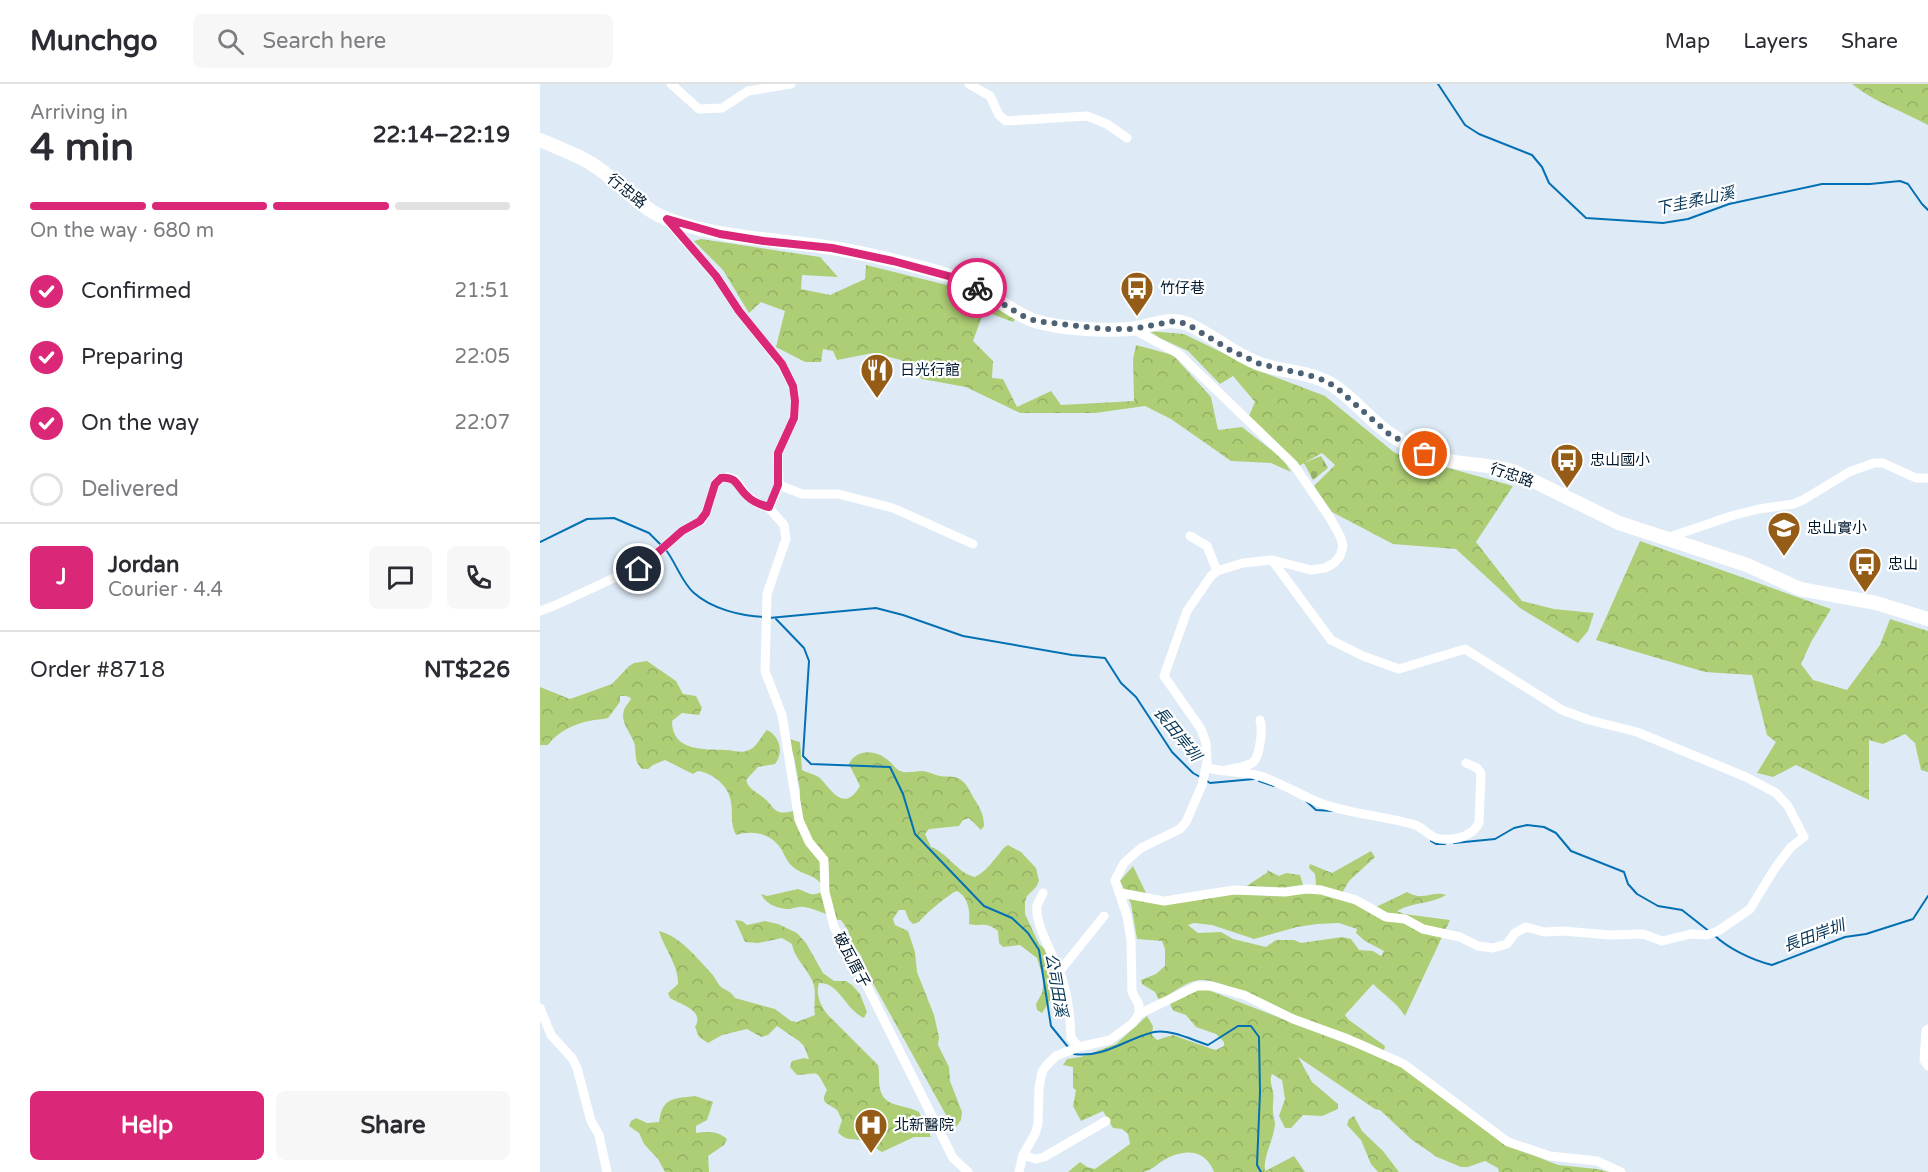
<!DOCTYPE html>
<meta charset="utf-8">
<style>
body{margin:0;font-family:"Varela Round","Noto Sans TC",sans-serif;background:#f7f7f7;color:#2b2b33;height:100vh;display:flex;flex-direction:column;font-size:22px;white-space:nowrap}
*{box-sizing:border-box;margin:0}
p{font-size:20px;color:#7c7c81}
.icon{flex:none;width:33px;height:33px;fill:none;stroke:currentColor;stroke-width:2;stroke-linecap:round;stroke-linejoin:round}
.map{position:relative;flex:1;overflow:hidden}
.side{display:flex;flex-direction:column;background:#fff;width:540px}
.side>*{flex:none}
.pin{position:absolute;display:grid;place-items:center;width:51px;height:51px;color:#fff;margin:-26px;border:3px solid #fff;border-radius:50%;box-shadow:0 2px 6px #0007}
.courier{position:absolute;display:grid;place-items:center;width:60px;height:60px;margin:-30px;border:4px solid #db2777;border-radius:50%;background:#fff;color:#222;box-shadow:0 2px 8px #0007}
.summary em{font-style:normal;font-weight:800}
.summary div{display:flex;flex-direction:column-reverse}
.summary{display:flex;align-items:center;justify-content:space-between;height:102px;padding:0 30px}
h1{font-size:39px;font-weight:800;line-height:45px}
.bar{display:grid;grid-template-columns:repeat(4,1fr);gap:9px 6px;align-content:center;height:72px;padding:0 30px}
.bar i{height:8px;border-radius:4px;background:#e1e1e2}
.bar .current{background:#db2777}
.bar p{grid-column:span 4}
.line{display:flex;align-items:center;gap:15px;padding:0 30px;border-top:2px solid #e1e1e2}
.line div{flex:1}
.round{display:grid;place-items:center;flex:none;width:63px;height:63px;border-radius:9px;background:#f7f7f7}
ol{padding:0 30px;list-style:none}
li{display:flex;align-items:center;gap:18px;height:66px}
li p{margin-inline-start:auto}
li .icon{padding:6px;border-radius:50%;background:#db2777;color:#fff;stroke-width:4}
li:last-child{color:#7c7c81}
li i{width:33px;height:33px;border:3px solid #e1e1e2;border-radius:50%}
.button{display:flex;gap:12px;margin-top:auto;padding:12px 30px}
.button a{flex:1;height:69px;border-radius:9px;background:#db2777;color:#fff;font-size:24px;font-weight:800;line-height:69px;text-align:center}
.button a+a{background:#f7f7f7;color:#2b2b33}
header{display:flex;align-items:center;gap:36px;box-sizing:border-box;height:84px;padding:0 30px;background:#fff;border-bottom:2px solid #e1e1e2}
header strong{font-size:28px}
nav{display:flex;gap:33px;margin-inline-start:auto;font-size:21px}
.search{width:420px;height:54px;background:#f7f7f7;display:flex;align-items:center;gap:15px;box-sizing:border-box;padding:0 21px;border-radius:9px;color:#7c7c81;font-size:22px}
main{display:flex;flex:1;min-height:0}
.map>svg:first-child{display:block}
.forest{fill:url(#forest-crowns);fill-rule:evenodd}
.cemetery{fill:url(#cemetery-stones)}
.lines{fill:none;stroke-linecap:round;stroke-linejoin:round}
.stream{stroke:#0470b3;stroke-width:2}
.street{stroke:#fff;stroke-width:9}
.secondary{stroke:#fff;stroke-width:14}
.done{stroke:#4e6275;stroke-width:6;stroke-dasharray:0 10.8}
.route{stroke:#db2777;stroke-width:8}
.labels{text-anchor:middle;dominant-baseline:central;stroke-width:4.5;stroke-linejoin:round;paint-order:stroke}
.street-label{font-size:15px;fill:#00192f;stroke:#fff}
.poi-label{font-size:15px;fill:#00192f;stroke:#fff;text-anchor:start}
.water-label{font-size:16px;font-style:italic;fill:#043557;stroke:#fff}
</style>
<header>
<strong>Munchgo</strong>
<div class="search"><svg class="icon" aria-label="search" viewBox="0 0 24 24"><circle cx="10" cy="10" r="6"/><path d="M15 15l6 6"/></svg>Search here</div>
<nav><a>Map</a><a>Layers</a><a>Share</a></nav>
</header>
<main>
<section class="side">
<div class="summary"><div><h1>4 min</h1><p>Arriving in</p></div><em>22:14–22:19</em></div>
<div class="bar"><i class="current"></i><i class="current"></i><i class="current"></i><i></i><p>On the way · 680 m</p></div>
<ol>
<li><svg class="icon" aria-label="check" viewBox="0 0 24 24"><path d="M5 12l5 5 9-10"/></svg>Confirmed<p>21:51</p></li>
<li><svg class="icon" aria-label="check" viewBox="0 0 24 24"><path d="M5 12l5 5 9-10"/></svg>Preparing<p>22:05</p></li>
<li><svg class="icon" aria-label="check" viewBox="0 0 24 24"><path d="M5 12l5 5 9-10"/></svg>On the way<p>22:07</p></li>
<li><i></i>Delivered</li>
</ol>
<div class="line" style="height:108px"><b class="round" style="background:#db2777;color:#fff">J</b><div><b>Jordan</b><p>Courier · 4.4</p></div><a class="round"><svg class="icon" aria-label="chat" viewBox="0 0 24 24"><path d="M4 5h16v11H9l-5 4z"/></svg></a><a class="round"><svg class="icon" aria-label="phone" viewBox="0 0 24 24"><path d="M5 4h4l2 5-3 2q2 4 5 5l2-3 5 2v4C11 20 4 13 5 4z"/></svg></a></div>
<div class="line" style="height:78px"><div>Order #8718</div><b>NT$226</b></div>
<div class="button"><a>Help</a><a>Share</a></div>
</section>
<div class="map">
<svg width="1388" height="1088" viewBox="0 0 1388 1088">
<defs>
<pattern id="forest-crowns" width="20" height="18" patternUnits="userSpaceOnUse" patternTransform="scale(1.5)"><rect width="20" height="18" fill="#adce75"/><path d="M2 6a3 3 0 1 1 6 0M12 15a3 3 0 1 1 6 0" fill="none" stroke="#93b066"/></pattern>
<pattern id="cemetery-stones" width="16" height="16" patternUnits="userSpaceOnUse" patternTransform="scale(1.5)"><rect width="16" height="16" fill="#adce75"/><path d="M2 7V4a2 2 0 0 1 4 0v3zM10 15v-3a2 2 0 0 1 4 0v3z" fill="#93b066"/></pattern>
</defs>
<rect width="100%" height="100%" fill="#deebf7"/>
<g class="forest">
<path d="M 1312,0 L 1388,0 L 1388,41 C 1362,27 1334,18 1312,0 Z"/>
<path d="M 161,155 L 280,173 L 298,193 L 262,191 L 261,205 L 290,211 L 325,195 L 326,181 L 419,204 L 476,234 L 473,238 L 444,227 L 433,257 L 453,277 L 452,294 L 463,295 L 477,323 L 511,307 L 521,321 L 594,317 L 593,275 L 596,261 L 633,271 L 671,313 L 678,346 L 702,343 L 743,375 L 751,388 L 731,379 L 691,377 L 631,335 L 605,322 L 555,329 L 480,329 L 426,303 L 382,295 L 361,276 L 333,269 L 297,276 L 293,267 L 283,265 L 281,278 L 265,278 L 236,263 L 245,227 L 221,218 L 209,229 L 183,186 L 154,157 Z"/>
<path d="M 609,247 L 644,250 L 722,288 L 785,312 L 855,369 L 973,402 L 936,458 L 982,517 L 1014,525 L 1054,529 L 1048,547 L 1038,559 L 980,524 L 916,465 L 853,460 L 792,428 L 774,402 L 795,381 L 782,369 L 759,382 L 708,334 L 715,318 L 693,292 L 680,300 L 648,267 L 620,254 Z"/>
<path d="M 1100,457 L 1291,525 L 1271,558 L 1261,580 L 1273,596 L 1307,606 L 1340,561 L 1350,535 L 1388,547 L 1388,688 L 1381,686 L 1375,659 L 1365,650 L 1343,660 L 1329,656 L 1329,716 L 1256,681 L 1233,693 L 1217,689 L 1236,658 L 1227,651 L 1212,591 L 1165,588 L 1056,556 Z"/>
<path d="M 107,577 L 136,597 L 143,610 L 156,612 L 162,624 L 159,631 L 142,629 L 132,637 C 132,668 164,665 186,666 C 194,666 201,670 209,666 C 218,662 220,653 227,646 C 240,652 244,669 235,680 L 218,683 L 206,696 C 209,706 217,708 224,714 C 236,724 233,732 253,727 L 260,712 L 260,706 L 254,673 L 249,661 L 249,655 L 260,658 L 262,686 C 267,689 275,690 280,694 C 292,707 304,729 320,702 L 309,680 C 315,666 334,665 345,674 C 352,678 355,686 363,688 C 370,689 375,687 382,687 C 388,687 394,691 400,692 C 404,693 409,692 414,693 C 426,695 429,707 435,716 C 440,724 444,731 444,742 L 441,746 L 429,734 L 423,736 L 419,742 L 389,745 L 385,750 L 391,763 C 408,769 417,789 435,793 C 442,789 449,783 454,776 C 460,770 461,765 468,761 L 481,768 L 496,784 L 499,797 L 496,803 L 487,812 L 485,818 L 485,830 L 499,860 L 523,880 L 522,898 L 502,929 L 497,926 L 496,920 L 502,909 L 504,896 L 497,874 L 480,861 L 463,863 L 459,859 L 458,847 C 445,837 442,843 429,840 C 430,827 429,814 417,807 C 410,809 384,831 379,838 L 373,840 L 369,836 L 365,826 L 359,826 L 353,835 L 355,841 L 368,847 L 375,868 L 377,888 L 394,931 L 399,953 L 398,961 L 409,983 L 410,997 L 422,1028 L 421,1036 L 416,1043 L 411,1040 L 334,901 L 320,870 L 313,862 L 308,846 L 301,836 L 295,836 C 286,829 275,825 264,823 C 260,822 254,824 250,825 C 239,825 226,821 221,810 L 227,812 L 258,805 C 270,809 272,814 285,806 C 277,789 264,793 252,782 C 246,777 244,768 239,762 C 229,749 211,746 196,751 C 190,739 193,730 191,718 C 189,702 173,689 158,687 L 153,690 L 125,676 L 113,681 L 108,685 L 102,685 C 93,677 97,668 94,658 C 90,648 80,638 84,626 C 85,622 90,618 91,614 L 86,612 L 80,612 L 80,618 L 68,634 C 62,636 56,635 49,637 C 34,640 17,648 8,661 L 0,661 L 0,603 L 30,615 L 72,600 L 89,582 L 94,579 Z"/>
<path d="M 831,767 L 835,773 L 809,797 L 802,809 L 836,823 L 867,808 C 884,818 892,806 906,811 C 891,820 873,818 857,827 L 864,830 L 910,836 L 865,932 C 857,919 844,911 833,900 L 805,931 L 809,936 L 845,962 L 844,967 C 818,952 791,947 763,935 C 741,926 681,894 660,896 C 645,897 633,910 619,916 L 615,908 L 602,900 L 601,896 L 616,890 L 625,882 L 625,865 L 622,857 L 597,855 L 591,820 L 580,797 L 593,782 L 607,811 L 618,813 L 705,803 L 728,788 L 727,786 L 739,792 L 746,789 L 760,791 L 763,801 L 776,801 L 775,790 L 769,784 L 770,780 L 792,789 ZM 654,839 L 672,841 L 714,855 L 757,843 L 777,840 L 799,839 L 817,845 L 816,849 L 825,857 L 844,867 L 841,872 L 833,867 L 819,866 L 811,855 L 802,853 L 761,859 L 754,856 L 736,856 L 726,863 L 693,855 L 681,848 L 658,849 L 648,841 Z"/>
<path d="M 195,836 L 202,837 L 207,841 L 225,837 L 238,840 L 257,849 L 266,859 L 283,889 L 294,897 L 306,897 L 312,901 L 320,910 L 327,928 L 324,934 C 304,924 300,899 279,899 C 275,910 281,923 288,931 L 338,981 C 340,989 338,996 340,1005 C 344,1024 365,1020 379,1028 L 391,1053 L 374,1053 L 342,1068 C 336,1065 331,1059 325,1057 C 314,1054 306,1058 298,1048 L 302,1036 L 297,1026 C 288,1019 279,1020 287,1006 C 275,984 280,990 257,991 L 250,983 L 252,977 L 264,974 L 269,975 L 264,962 L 259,957 L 237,942 L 228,951 L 221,953 L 207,945 L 182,951 L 168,959 L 159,953 L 155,943 C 165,926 141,921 130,914 L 128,909 L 138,900 C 139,882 124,864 119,847 C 140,852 158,875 172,890 C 175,894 177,898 180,902 C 186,907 191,907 195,914 L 235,925 L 251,937 L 257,938 L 275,931 C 273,921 277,909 273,898 C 267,884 254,874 252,860 L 242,854 L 218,859 L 205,858 Z"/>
<path d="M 663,904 L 856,979 L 888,997 L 962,1059 L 1018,1081 L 1057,1085 L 1068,1088 L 959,1088 L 958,1084 L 945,1077 L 928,1083 L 921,1083 L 897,1073 L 872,1056 L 840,1026 L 835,1025 L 758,973 L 772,998 L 798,1020 L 798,1025 L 782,1032 L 763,1031 L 751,1044 L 745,1044 L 739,1032 L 745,1015 L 742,996 L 732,990 C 729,997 732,1001 733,1008 C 734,1013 733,1017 733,1022 C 732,1029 735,1035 735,1041 C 733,1057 723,1073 725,1087 L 754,1072 L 765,1088 L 674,1088 C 665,1064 643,1065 624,1076 C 617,1080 611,1087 603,1088 C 579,1088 553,1088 528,1088 L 540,1078 L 547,1083 L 555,1085 L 590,1060 L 588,1050 L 582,1045 L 573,1044 L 563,1027 L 541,1037 L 533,1022 L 536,1006 L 533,1004 L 533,983 L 523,981 L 527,975 L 541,973 L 576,960 L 607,932 L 613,942 L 612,951 L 617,956 L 633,951 L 672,965 L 676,966 L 684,962 L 684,958 L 676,950 L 656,943 L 646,931 L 634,927 L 631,923 L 630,918 Z"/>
<path d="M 155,1012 L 173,1018 L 167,1036 L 156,1042 L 156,1049 C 168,1048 176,1046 187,1055 L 184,1061 L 168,1072 L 169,1088 L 125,1088 L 118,1075 L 104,1060 L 99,1049 L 89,1042 L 91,1037 L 96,1034 L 107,1039 L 119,1038 C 123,1013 132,1015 155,1012 Z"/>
<path d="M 814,1032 L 822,1047 L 843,1067 L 859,1088 L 838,1088 L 831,1080 L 821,1056 L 807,1041 L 809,1035 Z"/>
</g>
<path class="cemetery" d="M 781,372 L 788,384 L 773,396 L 764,379 Z"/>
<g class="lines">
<g class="stream">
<path d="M 898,0 L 925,41 L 939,50 L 992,71 L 1002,83 L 1009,99 L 1046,134 L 1123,139 L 1148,135 L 1189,120 L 1282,100 L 1330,100 L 1360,97 L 1368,100 L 1382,120 L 1388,126"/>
<path d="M 0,458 L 47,435 L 74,434 L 109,449 L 122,462"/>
<path d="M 126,466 C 136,479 142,499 154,509 C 172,525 201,532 224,533"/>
<path d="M 229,534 L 336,524 L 363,531 L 423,552 L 532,571 L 565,574 L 581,599 L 596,613 L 632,668 L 653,689 L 662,694"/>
<path d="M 236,535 L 264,564 L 269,577 L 263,672 L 271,680 L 350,683 L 363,710 L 375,750 L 444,822 L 472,834 L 488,849 L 499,866 L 511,942 L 528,963"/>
<path d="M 667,697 L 670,699 L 714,695"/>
<path d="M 719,697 L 734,702"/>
<path d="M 766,717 L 776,726 L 793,727"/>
<path d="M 891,757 L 896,760 L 905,760"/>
<path d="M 914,759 L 955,755 L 974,744 L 987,741 L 1004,743 L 1016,749 L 1031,767 L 1084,788 L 1088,800 L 1097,810 L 1118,822 L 1142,826 L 1170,848"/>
<path d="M 1174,851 C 1189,865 1212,876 1232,881 L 1305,853 L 1326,850 L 1373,835 L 1388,812"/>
<path d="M 532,968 L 534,970 C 565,974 585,955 614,948 C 631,945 652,956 668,961 L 698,942 L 711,942 L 719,953 L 720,1008 L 717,1081 L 721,1088"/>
</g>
<g class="street">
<path d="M 131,0 L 159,25 L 182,24 L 208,7 L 251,0"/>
<path d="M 429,0 L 450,12 L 459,31 L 466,37 L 547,32 L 567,40 L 587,54"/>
<path d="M 127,136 L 176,192 L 199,227 L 242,281 L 253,302 L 255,317 L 254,334 L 238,369 L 239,401 L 229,424 L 244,441 L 246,455 L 227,510 L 225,587 L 242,631 L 259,736 L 269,758 L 284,776 L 285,808 L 294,843 L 317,882 L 413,1074 L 428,1088"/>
<path d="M 239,401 L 262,410 L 298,410 L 353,424 L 433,460"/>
<path d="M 650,452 L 667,462 L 677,487"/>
<path d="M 1127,454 L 1191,432 L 1219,425 L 1253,420 L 1263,416 L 1309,388 L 1334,379 L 1343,379 L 1376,394 L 1388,394"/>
<path d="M 0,527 L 16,521 L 76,493 L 99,485 L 142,447 L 161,437 L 166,429 L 175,400 L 181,394 L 188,393 L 196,396 L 206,411 L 217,419 L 229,424"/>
<path d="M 666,683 C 683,689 699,687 716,691 C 740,697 760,712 783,720 C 812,730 843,732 872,740 C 883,742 889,754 900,755 C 915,756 932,753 939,739 L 941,689 L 937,684 L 926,679"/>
<path d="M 687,686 C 694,684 706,683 712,679 C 720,674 723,645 720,636"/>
<path d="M 503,809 C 501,814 498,818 497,822 C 494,841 518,879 523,898 C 529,917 530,935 531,954 L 539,963"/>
<path d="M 581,809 L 624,817 L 694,806 L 745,808 L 766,805 L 781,806 L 816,816 L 846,833 L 865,835 L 883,845 L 920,853 L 938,862 L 953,864 L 967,860 L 975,849 L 986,843 L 1004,848 L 1023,847 L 1070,851 L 1103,850 L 1122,857 L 1151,850 L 1167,851 L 1178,847 L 1210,825 L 1235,784 L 1251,763 L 1264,753 L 1248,722 L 1236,709 L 1206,693 L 1097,648 L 1049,636 L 1022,626 L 925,565 L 859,585 L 823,572 L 791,556 L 732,476"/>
<path d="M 519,888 L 564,832"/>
<path d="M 0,924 L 11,951 L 32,974 L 37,984 L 51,1037 L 59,1051 L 67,1088"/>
<path d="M 599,930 L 657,902 L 671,902 L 704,911 L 753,935 L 808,955 L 864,980 L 968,1058 L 1010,1072 L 1057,1077 L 1081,1088"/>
<path d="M 1388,945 L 1386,947 L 1384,976 L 1388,982"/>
<path d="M 483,1071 L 496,1075 L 504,1073 L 566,1037"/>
<path d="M 479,1088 L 483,1071 L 495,1050 L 498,1040 L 499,1004 L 502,988 L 506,982 L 516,972 L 539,963 L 570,956 L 593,939 L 599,930 L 599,921 L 592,908 L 591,856 L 587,832 L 575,796 L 584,779 L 601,764 L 640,745 L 646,738 L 662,701 L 667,678 L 666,659 L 661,645 L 624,592 L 647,527 L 671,492 L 677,487 L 703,479 L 732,476 L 771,486 L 785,484 L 794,479 L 800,472 L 803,462 L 800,452 L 790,434 L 754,381 L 639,270 L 593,245"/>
</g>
<path class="secondary" d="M 0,56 C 21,65 44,73 62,87 C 84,103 103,127 130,136 C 183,155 238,155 292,164 C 313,167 334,172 355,177 C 381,184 411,190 436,203 C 455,213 474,230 495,237 C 522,245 563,247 590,245 C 610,243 629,232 648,240 C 672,251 692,269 717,279 C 740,288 767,287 789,299 C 812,312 828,335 850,350 C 860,357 871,363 882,369 C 911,382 945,378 975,388 L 1079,439 L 1207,481 L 1260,505 L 1336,519 L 1388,535"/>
</g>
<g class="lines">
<path class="done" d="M 437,204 L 481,231 L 496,237 L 564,245 L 593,245 L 635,237 L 647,240 L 690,266 L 720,280 L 768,291 L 786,297 L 798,305 L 849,350 L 885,370"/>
<path class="route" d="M 99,485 L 142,447 L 160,437 L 166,429 L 175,400 L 181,394 C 197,392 197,403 207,412 C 213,418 221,421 229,423 L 238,401 L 238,369 L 254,334 L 255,317 L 253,302 L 242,280 L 199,227 L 176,192 L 127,135 L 180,150 L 224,157 L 292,164 L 353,177 L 412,193 L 437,204"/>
</g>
<defs>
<symbol id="bus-pin" viewBox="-11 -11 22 30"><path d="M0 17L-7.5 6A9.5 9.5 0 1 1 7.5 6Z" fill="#955c17" stroke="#fff"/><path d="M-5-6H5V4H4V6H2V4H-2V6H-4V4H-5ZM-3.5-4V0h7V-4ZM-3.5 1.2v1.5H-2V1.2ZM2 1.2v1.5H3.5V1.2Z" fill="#fff"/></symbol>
<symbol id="restaurant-pin" viewBox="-11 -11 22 30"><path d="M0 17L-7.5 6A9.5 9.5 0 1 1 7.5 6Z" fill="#955c17" stroke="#fff"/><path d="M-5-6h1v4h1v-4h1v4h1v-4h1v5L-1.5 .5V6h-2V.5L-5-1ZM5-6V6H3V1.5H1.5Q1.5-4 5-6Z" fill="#fff"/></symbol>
<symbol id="school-pin" viewBox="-11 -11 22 30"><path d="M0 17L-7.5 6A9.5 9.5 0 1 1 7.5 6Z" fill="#955c17" stroke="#fff"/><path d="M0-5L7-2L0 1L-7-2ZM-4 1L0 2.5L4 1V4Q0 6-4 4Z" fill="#fff"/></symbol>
<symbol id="hospital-pin" viewBox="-11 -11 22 30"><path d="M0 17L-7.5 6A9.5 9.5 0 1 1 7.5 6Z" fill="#955c17" stroke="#fff"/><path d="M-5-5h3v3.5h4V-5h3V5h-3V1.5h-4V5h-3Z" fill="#fff"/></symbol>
</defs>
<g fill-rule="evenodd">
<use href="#bus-pin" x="578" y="185" width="38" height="52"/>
<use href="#restaurant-pin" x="318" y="267" width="38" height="52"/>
<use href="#bus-pin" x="1008" y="357" width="38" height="52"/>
<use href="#school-pin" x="1225" y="425" width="38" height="52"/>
<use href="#bus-pin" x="1306" y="461" width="38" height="52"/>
<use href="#hospital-pin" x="312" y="1022" width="38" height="52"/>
</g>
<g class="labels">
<g class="street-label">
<text transform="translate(87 107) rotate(39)">行忠路</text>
<text transform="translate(972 391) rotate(19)">行忠路</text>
<text transform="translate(312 876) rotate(62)">破瓦厝子</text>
</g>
<g class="poi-label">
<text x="620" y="204">竹仔巷</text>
<text x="360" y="286">日光行館</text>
<text x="1050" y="376">忠山國小</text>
<text x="1267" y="444">忠山實小</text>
<text x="1348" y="480">忠山</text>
<text x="354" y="1041">北新醫院</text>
</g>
<g class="water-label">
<text transform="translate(1155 117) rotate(-12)">下圭柔山溪</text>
<text transform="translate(637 650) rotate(51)">長田岸圳</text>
<text transform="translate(1274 852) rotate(-20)">長田岸圳</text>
<text transform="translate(516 901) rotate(80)">公司田溪</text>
</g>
</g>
</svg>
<div class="pin" style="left:885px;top:370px;background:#ea580c"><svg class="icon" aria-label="bag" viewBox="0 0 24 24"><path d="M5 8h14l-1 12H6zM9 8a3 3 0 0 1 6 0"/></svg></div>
<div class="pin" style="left:99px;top:485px;background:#1f2937"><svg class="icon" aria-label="home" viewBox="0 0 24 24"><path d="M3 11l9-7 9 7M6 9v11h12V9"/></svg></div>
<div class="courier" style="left:437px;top:204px"><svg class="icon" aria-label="bike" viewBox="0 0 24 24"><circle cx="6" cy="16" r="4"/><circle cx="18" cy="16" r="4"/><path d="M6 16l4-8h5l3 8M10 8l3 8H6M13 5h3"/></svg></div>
</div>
</main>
